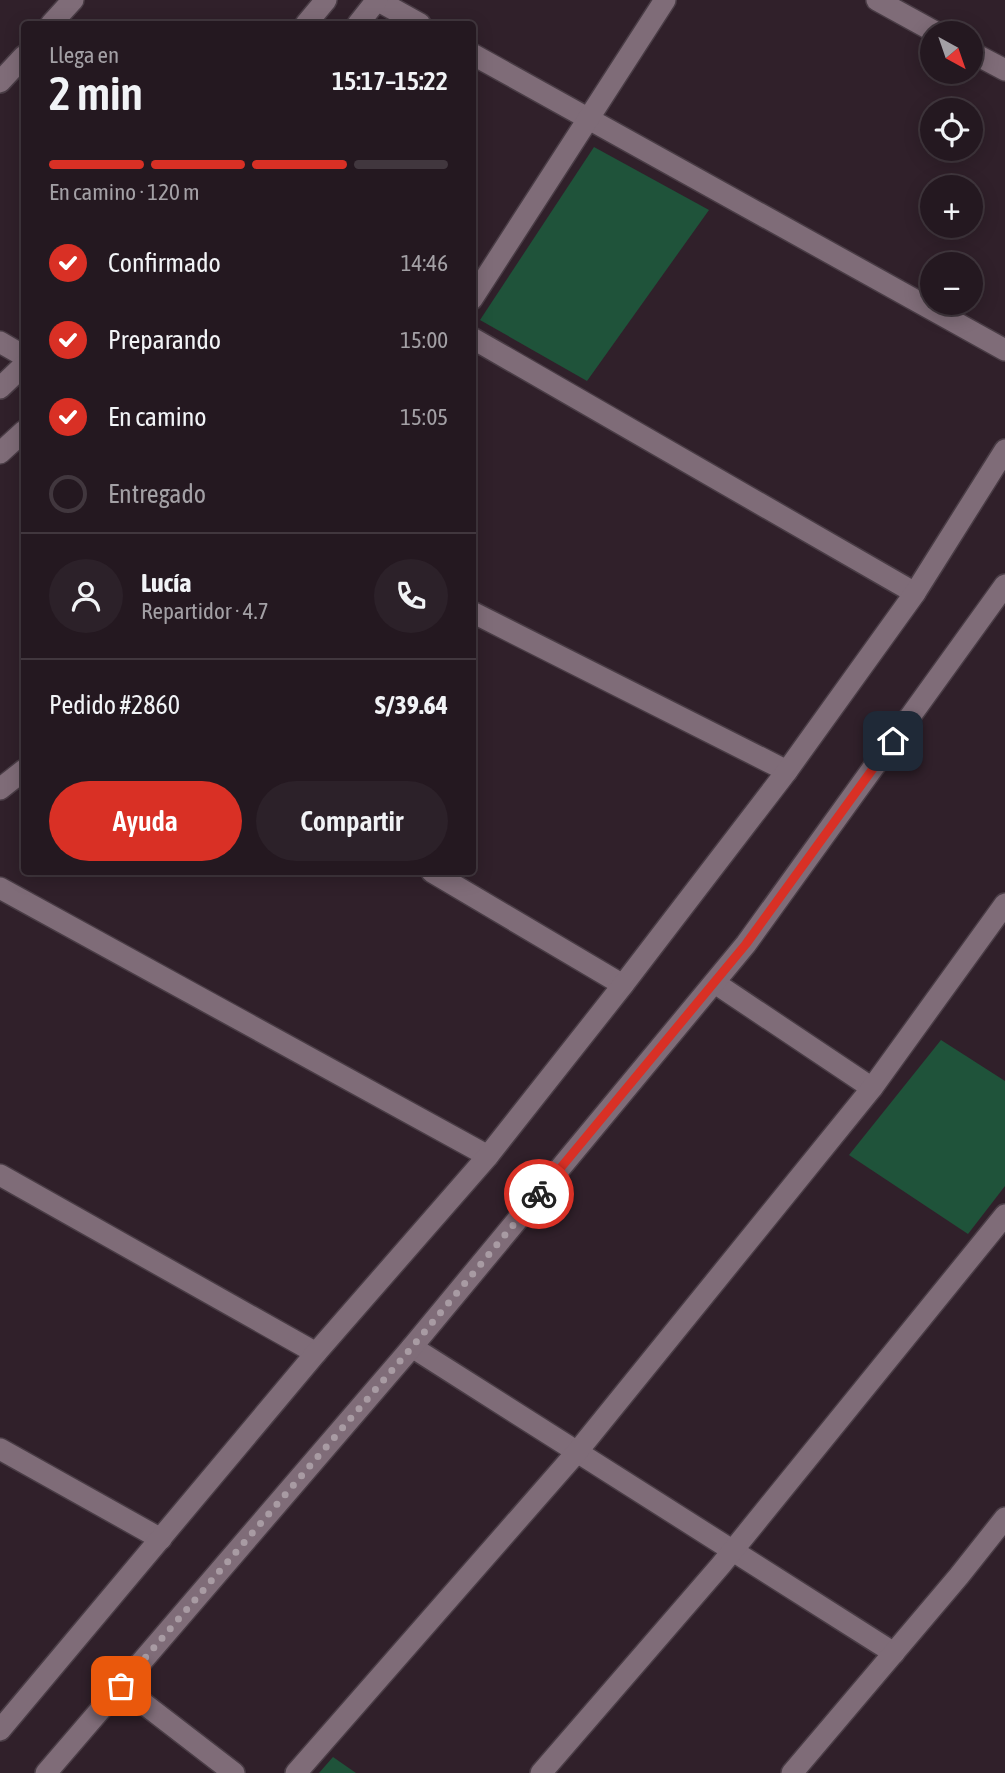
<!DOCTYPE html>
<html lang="es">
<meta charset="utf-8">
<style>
body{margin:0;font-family:"Asap Condensed",sans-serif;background:#2c2129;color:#f1f3f6;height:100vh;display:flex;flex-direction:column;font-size:26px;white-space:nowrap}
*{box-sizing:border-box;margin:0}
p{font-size:23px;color:#a3a0a5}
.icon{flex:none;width:38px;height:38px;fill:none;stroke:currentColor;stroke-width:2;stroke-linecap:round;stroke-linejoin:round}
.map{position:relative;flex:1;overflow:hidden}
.drawer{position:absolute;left:21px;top:21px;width:455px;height:854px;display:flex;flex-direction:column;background:#241820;border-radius:7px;box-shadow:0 4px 18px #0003,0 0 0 2px #41373e}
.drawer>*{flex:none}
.needle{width:46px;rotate:140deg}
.tools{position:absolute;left:920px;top:21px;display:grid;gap:14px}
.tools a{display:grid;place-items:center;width:63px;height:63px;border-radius:50%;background:#241820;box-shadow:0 4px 18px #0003,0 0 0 2px #41373e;font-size:35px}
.pin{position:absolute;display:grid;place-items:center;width:60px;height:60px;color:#fff;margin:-30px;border-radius:14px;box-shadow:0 4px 10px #0006}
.courier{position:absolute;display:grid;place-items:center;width:70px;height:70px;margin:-35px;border:5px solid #d93025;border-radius:50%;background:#fff;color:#222;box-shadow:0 2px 9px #0007}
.headline em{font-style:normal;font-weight:600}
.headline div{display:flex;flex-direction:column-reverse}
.headline{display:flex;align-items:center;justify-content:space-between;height:119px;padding:0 28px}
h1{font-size:46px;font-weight:600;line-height:52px}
.bar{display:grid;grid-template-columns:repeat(4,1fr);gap:10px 7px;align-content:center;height:84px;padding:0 28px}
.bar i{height:9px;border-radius:5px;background:#41373e}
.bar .selected{background:#d93025}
.bar p{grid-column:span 4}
.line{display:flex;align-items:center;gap:18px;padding:0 28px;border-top:2px solid #41373e}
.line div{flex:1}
.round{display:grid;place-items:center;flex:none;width:74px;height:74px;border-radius:37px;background:#2c2129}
ol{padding:0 28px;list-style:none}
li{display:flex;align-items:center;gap:21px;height:77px}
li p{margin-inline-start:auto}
li .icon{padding:7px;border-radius:50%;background:#d93025;color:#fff;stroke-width:4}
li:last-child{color:#a3a0a5}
li i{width:38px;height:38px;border:4px solid #41373e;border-radius:50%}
.action{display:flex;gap:14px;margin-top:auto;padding:14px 28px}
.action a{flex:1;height:80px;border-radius:42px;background:#d93025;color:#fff;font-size:28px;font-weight:600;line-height:80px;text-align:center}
.action a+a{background:#2c2129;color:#f1f3f6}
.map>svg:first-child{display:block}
.green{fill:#1f533a}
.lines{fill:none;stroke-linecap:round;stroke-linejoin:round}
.minor-casing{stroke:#493c45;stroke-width:24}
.tertiary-casing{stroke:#493c45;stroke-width:24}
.minor{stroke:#7f6c78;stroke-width:21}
.tertiary{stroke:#7f6c78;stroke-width:21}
.done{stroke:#a89ba3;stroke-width:7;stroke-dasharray:0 12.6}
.route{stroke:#d93025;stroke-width:9}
</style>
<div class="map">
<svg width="1005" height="1773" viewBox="0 0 1005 1773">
<rect width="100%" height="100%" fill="#30202a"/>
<g class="green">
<path d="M 594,147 L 709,210 L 587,381 L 480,320 Z"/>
<path d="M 941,1040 L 1005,1081 L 1005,1186 L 968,1234 L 849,1155 Z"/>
<path d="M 333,1757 L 356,1773 L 319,1773 Z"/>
</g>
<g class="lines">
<defs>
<g id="minor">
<path d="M 377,0 L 420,24"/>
<path d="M 877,0 L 937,33"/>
<path d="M 51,24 L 73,0"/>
<path d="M 306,24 L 326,0"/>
<path d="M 358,24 L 377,0"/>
<path d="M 971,52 L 1005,70"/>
<path d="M 472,54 L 1005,350"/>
<path d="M 0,82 L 24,56"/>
<path d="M 472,299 L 665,0"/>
<path d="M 472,338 L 915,593"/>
<path d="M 0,342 L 24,356"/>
<path d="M 0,388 L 24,365"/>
<path d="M 0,453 L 24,431"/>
<path d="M 472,612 L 787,771"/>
<path d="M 0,789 L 24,770"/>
<path d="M 432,872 L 623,985"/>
<path d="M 0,888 L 488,1156"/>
<path d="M 715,983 L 872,1088"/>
<path d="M 0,1175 L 316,1353"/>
<path d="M 412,1347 L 894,1653"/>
<path d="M 0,1449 L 161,1539"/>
<path d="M 121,1686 L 234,1773"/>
<path d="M 46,1773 L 412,1347 L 746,944 L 1005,585"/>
<path d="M 296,1773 L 577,1452 L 872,1088 L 1005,904"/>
<path d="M 541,1773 L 721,1565 L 1005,1215"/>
<path d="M 792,1773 L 959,1576 L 1005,1518"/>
</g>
<path id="tertiary" d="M 0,1730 L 316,1353 L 488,1156 L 623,985 L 787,771 L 915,593 L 1005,450"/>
</defs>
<use href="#minor" class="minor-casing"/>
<use href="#tertiary" class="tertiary-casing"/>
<use href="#minor" class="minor"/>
<use href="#tertiary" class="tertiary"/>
</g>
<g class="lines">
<path class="done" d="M 121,1686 L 412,1347 L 539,1194"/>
<path class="route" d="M 539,1194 L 746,944 L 893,741"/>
</g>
</svg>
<div class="tools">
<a><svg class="needle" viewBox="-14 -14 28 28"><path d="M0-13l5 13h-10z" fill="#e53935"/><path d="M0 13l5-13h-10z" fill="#a3a0a5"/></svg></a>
<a><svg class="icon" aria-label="locate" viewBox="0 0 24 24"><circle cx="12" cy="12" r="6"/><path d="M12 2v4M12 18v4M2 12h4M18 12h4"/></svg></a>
<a>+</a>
<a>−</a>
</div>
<div class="pin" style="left:121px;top:1686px;background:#ea580c"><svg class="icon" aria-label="bag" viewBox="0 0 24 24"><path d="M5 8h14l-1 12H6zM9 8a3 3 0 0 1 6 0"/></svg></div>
<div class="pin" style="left:893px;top:741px;background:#1f2937"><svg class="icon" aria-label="home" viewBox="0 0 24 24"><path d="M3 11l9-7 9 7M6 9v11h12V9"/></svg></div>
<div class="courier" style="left:539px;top:1194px"><svg class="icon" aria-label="bike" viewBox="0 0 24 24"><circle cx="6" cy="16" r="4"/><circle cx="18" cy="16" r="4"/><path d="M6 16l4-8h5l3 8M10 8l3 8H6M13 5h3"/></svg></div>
<section class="drawer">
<div class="headline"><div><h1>2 min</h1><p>Llega en</p></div><em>15:17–15:22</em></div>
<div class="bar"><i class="selected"></i><i class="selected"></i><i class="selected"></i><i></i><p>En camino · 120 m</p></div>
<ol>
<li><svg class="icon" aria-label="check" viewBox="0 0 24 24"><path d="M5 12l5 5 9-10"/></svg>Confirmado<p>14:46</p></li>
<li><svg class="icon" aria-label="check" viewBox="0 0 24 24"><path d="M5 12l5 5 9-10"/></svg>Preparando<p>15:00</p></li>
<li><svg class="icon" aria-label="check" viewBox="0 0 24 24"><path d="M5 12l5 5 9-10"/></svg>En camino<p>15:05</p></li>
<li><i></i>Entregado</li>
</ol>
<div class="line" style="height:126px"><a class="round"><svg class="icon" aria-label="person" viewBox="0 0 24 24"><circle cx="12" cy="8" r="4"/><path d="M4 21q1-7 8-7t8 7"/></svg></a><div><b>Lucía</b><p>Repartidor · 4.7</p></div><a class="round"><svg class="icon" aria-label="phone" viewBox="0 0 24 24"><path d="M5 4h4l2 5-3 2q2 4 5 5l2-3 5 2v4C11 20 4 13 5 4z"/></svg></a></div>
<div class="line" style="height:91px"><div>Pedido #2860</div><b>S/39.64</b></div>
<div class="action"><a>Ayuda</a><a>Compartir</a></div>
</section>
</div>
